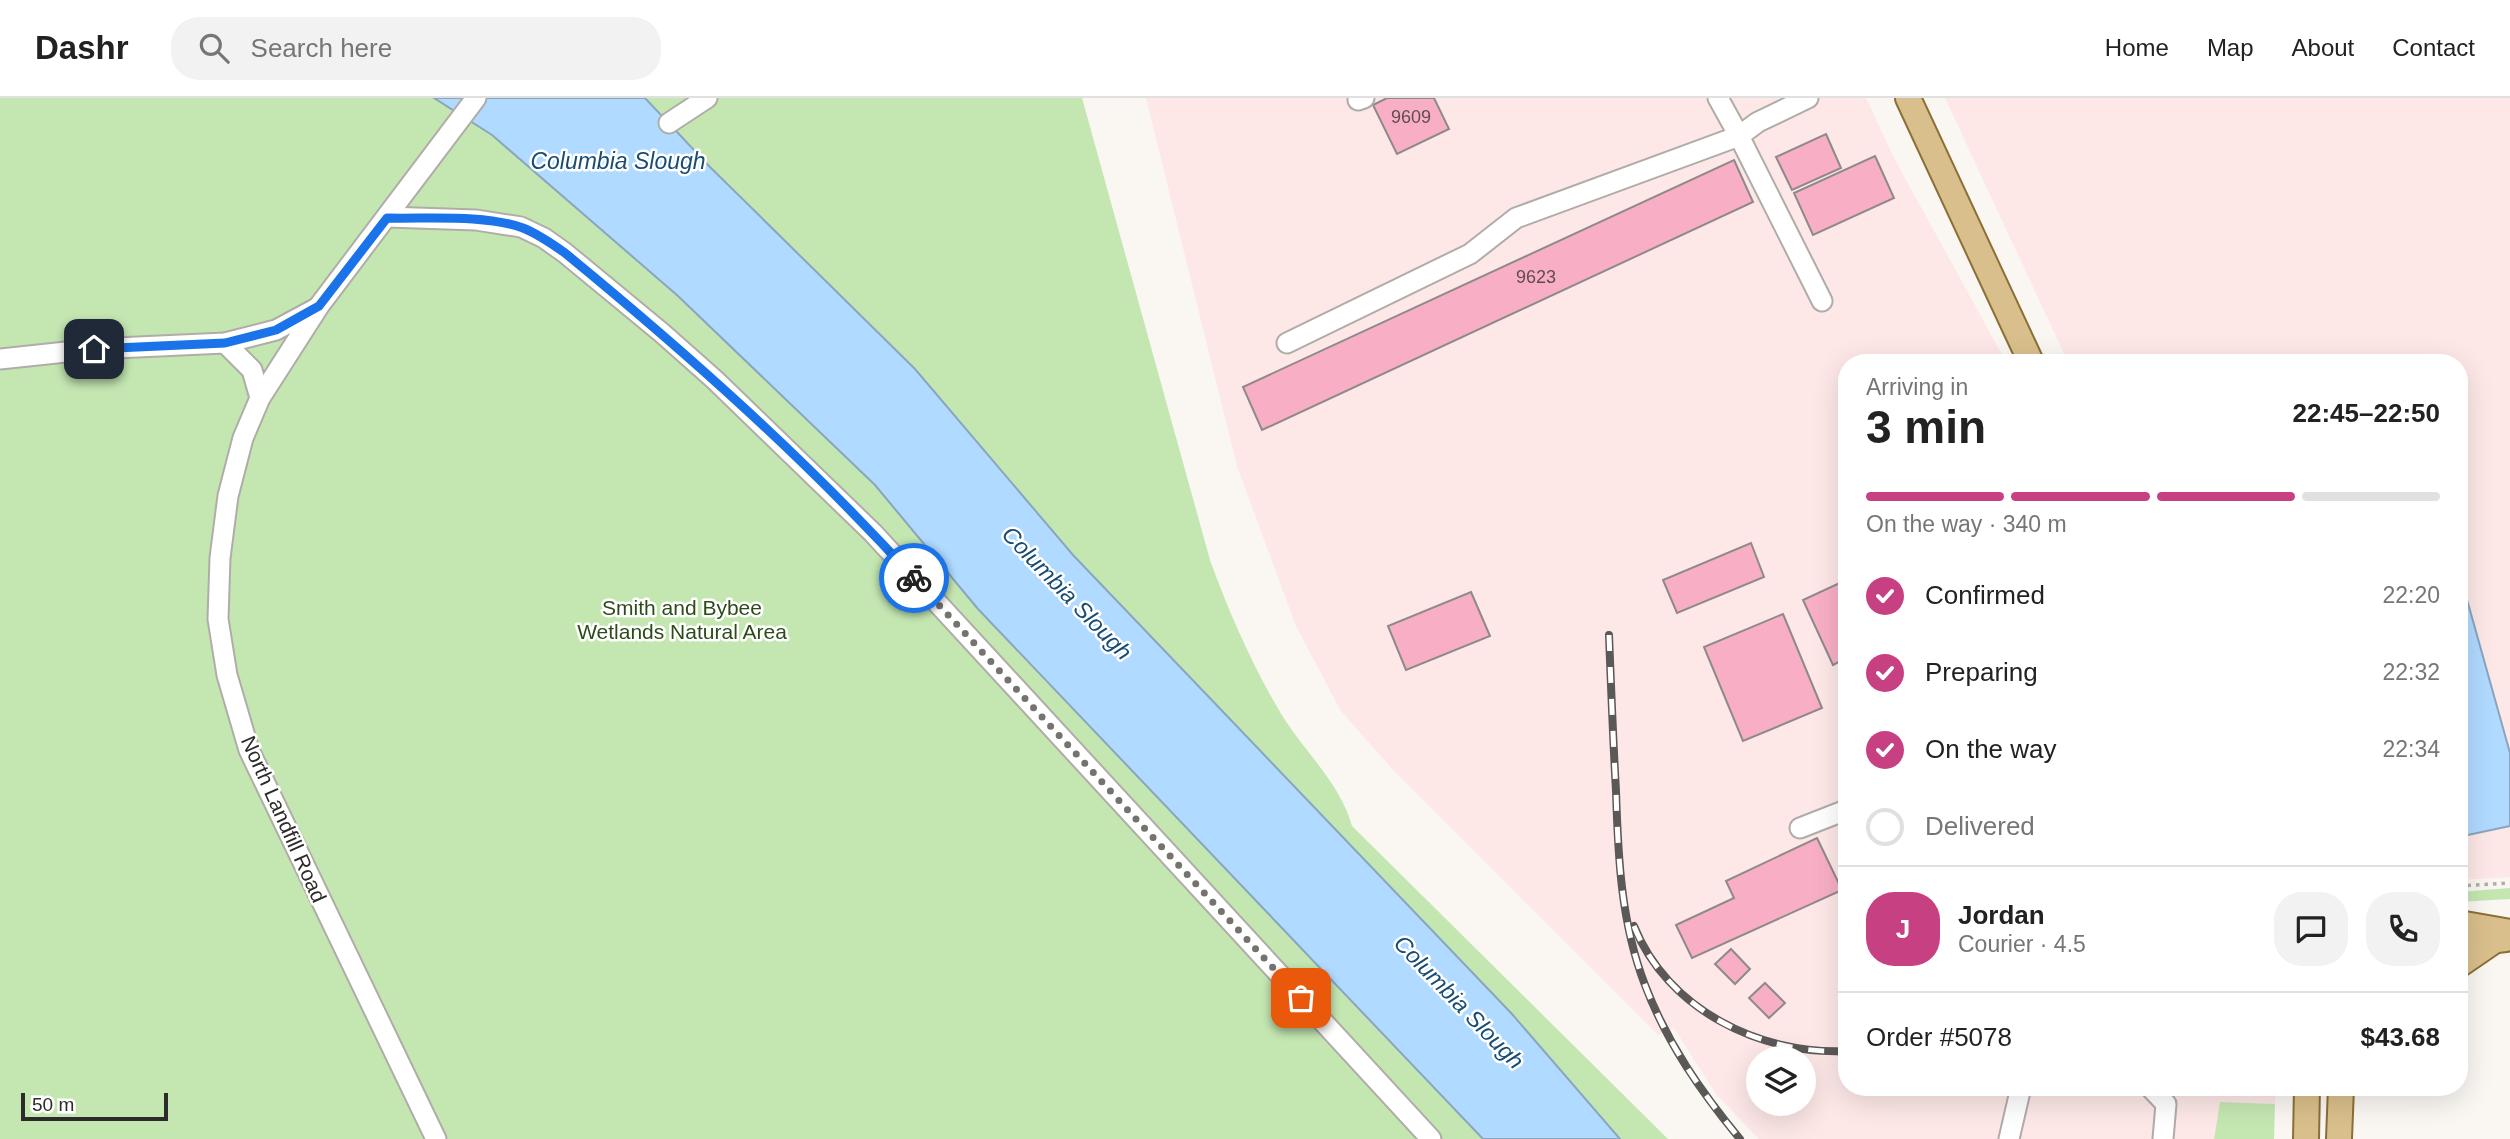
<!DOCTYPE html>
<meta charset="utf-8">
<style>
body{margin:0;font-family:Helvetica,sans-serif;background:#f2f2f2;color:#222;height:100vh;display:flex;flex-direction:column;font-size:26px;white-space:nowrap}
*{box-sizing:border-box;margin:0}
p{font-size:23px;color:#767676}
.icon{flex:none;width:38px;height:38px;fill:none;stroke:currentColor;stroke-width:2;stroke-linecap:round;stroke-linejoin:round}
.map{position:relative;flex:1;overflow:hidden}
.sheet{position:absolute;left:1838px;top:256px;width:630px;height:742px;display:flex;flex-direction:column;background:#fff;border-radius:28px;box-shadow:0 7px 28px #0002}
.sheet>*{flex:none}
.controls{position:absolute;left:1746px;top:948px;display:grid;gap:14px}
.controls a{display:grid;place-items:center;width:70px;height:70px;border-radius:50%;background:#fff;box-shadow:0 7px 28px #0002;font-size:35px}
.scale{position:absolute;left:21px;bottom:18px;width:147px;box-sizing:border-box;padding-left:7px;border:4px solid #2d2b2a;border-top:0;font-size:19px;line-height:24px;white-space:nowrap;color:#2d2b2a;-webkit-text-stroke:5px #fff;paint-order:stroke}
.pin{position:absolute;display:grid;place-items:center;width:60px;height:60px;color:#fff;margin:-30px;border-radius:14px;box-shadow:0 4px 10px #0006}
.courier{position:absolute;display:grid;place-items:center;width:70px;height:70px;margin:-35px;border:5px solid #1a73e8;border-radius:50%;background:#fff;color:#222;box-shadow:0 2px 9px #0007}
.summary em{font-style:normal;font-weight:600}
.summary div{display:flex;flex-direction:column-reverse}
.summary{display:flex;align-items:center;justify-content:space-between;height:119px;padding:0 28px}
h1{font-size:46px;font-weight:600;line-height:52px}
.bar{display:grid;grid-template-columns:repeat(4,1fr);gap:10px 7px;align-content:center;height:84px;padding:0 28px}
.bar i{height:9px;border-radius:5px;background:#e0e0e0}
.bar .active{background:#c74182}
.bar p{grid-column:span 4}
.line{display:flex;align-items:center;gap:18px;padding:0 28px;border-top:2px solid #e0e0e0}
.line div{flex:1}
.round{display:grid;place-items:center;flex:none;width:74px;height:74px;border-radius:28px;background:#f2f2f2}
ol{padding:0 28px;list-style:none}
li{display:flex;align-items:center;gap:21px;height:77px}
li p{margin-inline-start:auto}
li .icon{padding:7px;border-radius:50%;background:#c74182;color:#fff;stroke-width:4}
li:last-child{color:#767676}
li i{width:38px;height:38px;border:4px solid #e0e0e0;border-radius:50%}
header{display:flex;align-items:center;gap:42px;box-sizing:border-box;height:98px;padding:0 35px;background:#fff;border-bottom:2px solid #e0e0e0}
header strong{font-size:33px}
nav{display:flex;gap:38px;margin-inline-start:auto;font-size:24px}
.search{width:490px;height:63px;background:#f2f2f2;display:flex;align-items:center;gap:18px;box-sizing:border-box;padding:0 24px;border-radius:28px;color:#767676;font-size:26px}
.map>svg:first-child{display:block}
.industrial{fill:#fde7e7;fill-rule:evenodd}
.green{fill:#c4e7b2}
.water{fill:#b0daff;stroke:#89a6bf;stroke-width:2}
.building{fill:#f8afc6;stroke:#8e898a;stroke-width:2}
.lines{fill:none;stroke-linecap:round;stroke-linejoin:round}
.minor-casing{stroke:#b0aca8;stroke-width:23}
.major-casing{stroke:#8c6f36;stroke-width:28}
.path{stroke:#b1adaa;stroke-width:3.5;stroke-dasharray:3.5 5;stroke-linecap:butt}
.minor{stroke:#fff;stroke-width:19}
.major{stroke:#d9bf8b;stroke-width:24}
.rail-casing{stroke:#5b5957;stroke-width:8}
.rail{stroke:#fff;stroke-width:5;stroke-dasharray:16;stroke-linecap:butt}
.done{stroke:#757270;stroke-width:7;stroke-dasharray:0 12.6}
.route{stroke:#1a73e8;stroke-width:9}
.labels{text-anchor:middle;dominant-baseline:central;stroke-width:5;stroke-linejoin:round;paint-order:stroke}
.number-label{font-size:18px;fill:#604c51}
.park-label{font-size:21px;fill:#2d4b19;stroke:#fff}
.street-label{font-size:21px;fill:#2d2b2a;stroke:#fff}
.water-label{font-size:23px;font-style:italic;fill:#184c73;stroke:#fff}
</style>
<header>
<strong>Dashr</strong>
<div class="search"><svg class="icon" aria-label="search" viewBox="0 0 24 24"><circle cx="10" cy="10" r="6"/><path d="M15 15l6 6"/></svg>Search here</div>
<nav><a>Home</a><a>Map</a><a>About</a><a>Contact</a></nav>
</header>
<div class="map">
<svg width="2510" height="1041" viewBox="0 0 2510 1041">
<rect width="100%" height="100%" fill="#faf6f2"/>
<g class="industrial">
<path d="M 1146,0 L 1866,0 L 1894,60 L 2006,264 L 1846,264 L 1846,989 L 2276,989 L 2275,1006 L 2220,1005 L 2214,1041 L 1759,1041 L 1716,996 L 1674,930 L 1658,937 L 1396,675 L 1341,613 L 1296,528 L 1237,368 ZM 1759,961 L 1804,961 L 1804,1006 L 1759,1006 Z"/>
<path d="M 1945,0 L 2510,0 L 2510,779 L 2459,782 L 2459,264 L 2068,264 Z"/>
</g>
<g class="green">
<path d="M 0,0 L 1082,0 L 1210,462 C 1230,517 1253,569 1283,619 C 1306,655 1341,687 1352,728 L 1668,1041 L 0,1041 Z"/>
<path d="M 2510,790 L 2510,801 L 2459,804 L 2459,794 Z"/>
<path d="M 2220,1004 L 2275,1006 L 2274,1041 L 2214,1041 Z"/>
</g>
<g class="water">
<path d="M 434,0 L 645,0 L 710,69 L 915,271 L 1073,457 L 1512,916 L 1620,1041 L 1483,1041 L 978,511 L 875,387 L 678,198 L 492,37 Z"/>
<path d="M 2459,482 L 2464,491 L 2510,655 L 2510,728 L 2468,737 L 2459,735 Z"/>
</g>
<g class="building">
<path d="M 1387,0 L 1434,0 L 1449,31 L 1397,56 L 1373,7 Z"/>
<path d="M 1826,36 L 1841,70 L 1792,92 L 1776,59 Z"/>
<path d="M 1875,58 L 1894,100 L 1813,137 L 1794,95 Z"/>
<path d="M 1734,62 L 1753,104 L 1262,332 L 1243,289 Z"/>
<path d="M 1751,445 L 1764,479 L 1677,515 L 1663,482 Z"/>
<path d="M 1846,482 L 1846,560 L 1833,567 L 1803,502 Z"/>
<path d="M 1471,494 L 1490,538 L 1406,572 L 1388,528 Z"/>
<path d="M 1783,516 L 1822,610 L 1743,643 L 1704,549 Z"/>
<path d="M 1817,740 L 1842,792 L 1692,860 L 1676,827 L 1734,800 L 1726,783 Z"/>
<path d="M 1731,851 L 1750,871 L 1735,886 L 1715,866 Z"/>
<path d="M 1765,885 L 1785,905 L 1769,920 L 1749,900 Z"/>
</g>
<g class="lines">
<defs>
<g id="minor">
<path d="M 1808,0 L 1758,24 L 1739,38 L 1822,203"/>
<path d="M 1358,2 L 1364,0"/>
<path d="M 669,25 L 707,0"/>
<path d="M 387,119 L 476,122 L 521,129 L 544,140 L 565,155 L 662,235 L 715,282 L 873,435 L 1431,1041"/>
<path d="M 225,245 L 252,272 L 260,300"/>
<path d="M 1287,245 L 1470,156 L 1516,120 L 1739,38 L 1718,0"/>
<path d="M 0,261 L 94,251 L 225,245 L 276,232 L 315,211"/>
<path d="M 1800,730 L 1846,712"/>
<path d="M 2150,989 L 2166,1006 L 2163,1041"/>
<path d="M 436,1041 L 249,652 L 227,577 L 218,521 L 220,460 L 228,398 L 243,340 L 260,300 L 319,208 L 476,0"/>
<path d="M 2009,1041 L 2021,989"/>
</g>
<g id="major">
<path d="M 1908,0 L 2031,264"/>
<path d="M 2459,825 L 2510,834"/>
<path d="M 2459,846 L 2506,841"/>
<path d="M 2459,867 L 2494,843"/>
<path d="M 2306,1041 L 2307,989"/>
<path d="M 2339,1041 L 2341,989"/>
</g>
</defs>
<use href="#minor" class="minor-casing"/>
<use href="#major" class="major-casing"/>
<path class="path" d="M 2459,788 L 2510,785"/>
<use href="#minor" class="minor"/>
<use href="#major" class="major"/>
<defs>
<g id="rail">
<path d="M 1609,537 C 1611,589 1613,641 1616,693 C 1618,759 1621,825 1645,887 C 1667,945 1701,994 1740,1041"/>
<path d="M 1634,828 C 1667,911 1760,957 1846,953"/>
</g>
</defs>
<use href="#rail" class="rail-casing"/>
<use href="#rail" class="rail"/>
</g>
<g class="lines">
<path class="done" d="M 914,480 L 1301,900"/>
<path class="route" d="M 94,251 L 225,245 L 276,232 L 319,208 L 387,120 C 428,121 484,116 523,130 C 538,136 551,145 565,155 C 688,256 807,362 914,480"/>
</g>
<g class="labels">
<g class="number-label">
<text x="1411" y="19">9609</text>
<text x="1536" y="179">9623</text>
</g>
<g class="park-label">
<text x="682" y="509">Smith and Bybee<tspan x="682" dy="24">Wetlands Natural Area</tspan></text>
</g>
<g class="street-label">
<text transform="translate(284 721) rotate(66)">North Landfill Road</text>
</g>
<g class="water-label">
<text x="618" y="63">Columbia Slough</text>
<text transform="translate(1067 495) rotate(46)">Columbia Slough</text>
<text transform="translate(1459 904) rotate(46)">Columbia Slough</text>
</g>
</g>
</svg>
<div class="controls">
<a><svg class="icon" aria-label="layers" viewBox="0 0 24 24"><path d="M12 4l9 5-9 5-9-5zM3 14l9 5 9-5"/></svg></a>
</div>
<div class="scale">50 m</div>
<div class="pin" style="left:1301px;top:900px;background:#ea580c"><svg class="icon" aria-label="bag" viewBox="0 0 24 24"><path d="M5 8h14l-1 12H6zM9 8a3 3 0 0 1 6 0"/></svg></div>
<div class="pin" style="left:94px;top:251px;background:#1f2937"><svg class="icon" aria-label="home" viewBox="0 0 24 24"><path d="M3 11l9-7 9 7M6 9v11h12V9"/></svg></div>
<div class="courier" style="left:914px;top:480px"><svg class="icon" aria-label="bike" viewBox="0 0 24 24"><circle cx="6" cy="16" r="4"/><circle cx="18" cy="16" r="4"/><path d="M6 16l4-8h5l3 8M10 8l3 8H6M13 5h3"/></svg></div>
<section class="sheet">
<div class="summary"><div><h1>3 min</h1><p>Arriving in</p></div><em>22:45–22:50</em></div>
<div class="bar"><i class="active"></i><i class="active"></i><i class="active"></i><i></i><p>On the way · 340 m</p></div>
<ol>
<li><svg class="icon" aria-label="check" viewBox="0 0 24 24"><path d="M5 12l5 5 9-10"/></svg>Confirmed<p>22:20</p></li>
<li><svg class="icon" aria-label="check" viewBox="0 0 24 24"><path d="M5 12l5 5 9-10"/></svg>Preparing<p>22:32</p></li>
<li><svg class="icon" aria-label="check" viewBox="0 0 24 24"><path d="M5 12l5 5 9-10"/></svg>On the way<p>22:34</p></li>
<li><i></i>Delivered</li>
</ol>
<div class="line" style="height:126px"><b class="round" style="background:#c74182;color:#fff">J</b><div><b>Jordan</b><p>Courier · 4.5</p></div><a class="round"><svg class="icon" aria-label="chat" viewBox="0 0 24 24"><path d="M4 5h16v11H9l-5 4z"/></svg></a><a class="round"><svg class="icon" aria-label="phone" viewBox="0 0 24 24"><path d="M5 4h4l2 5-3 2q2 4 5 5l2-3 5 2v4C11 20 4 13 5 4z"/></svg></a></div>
<div class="line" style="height:91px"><div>Order #5078</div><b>$43.68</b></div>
</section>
</div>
